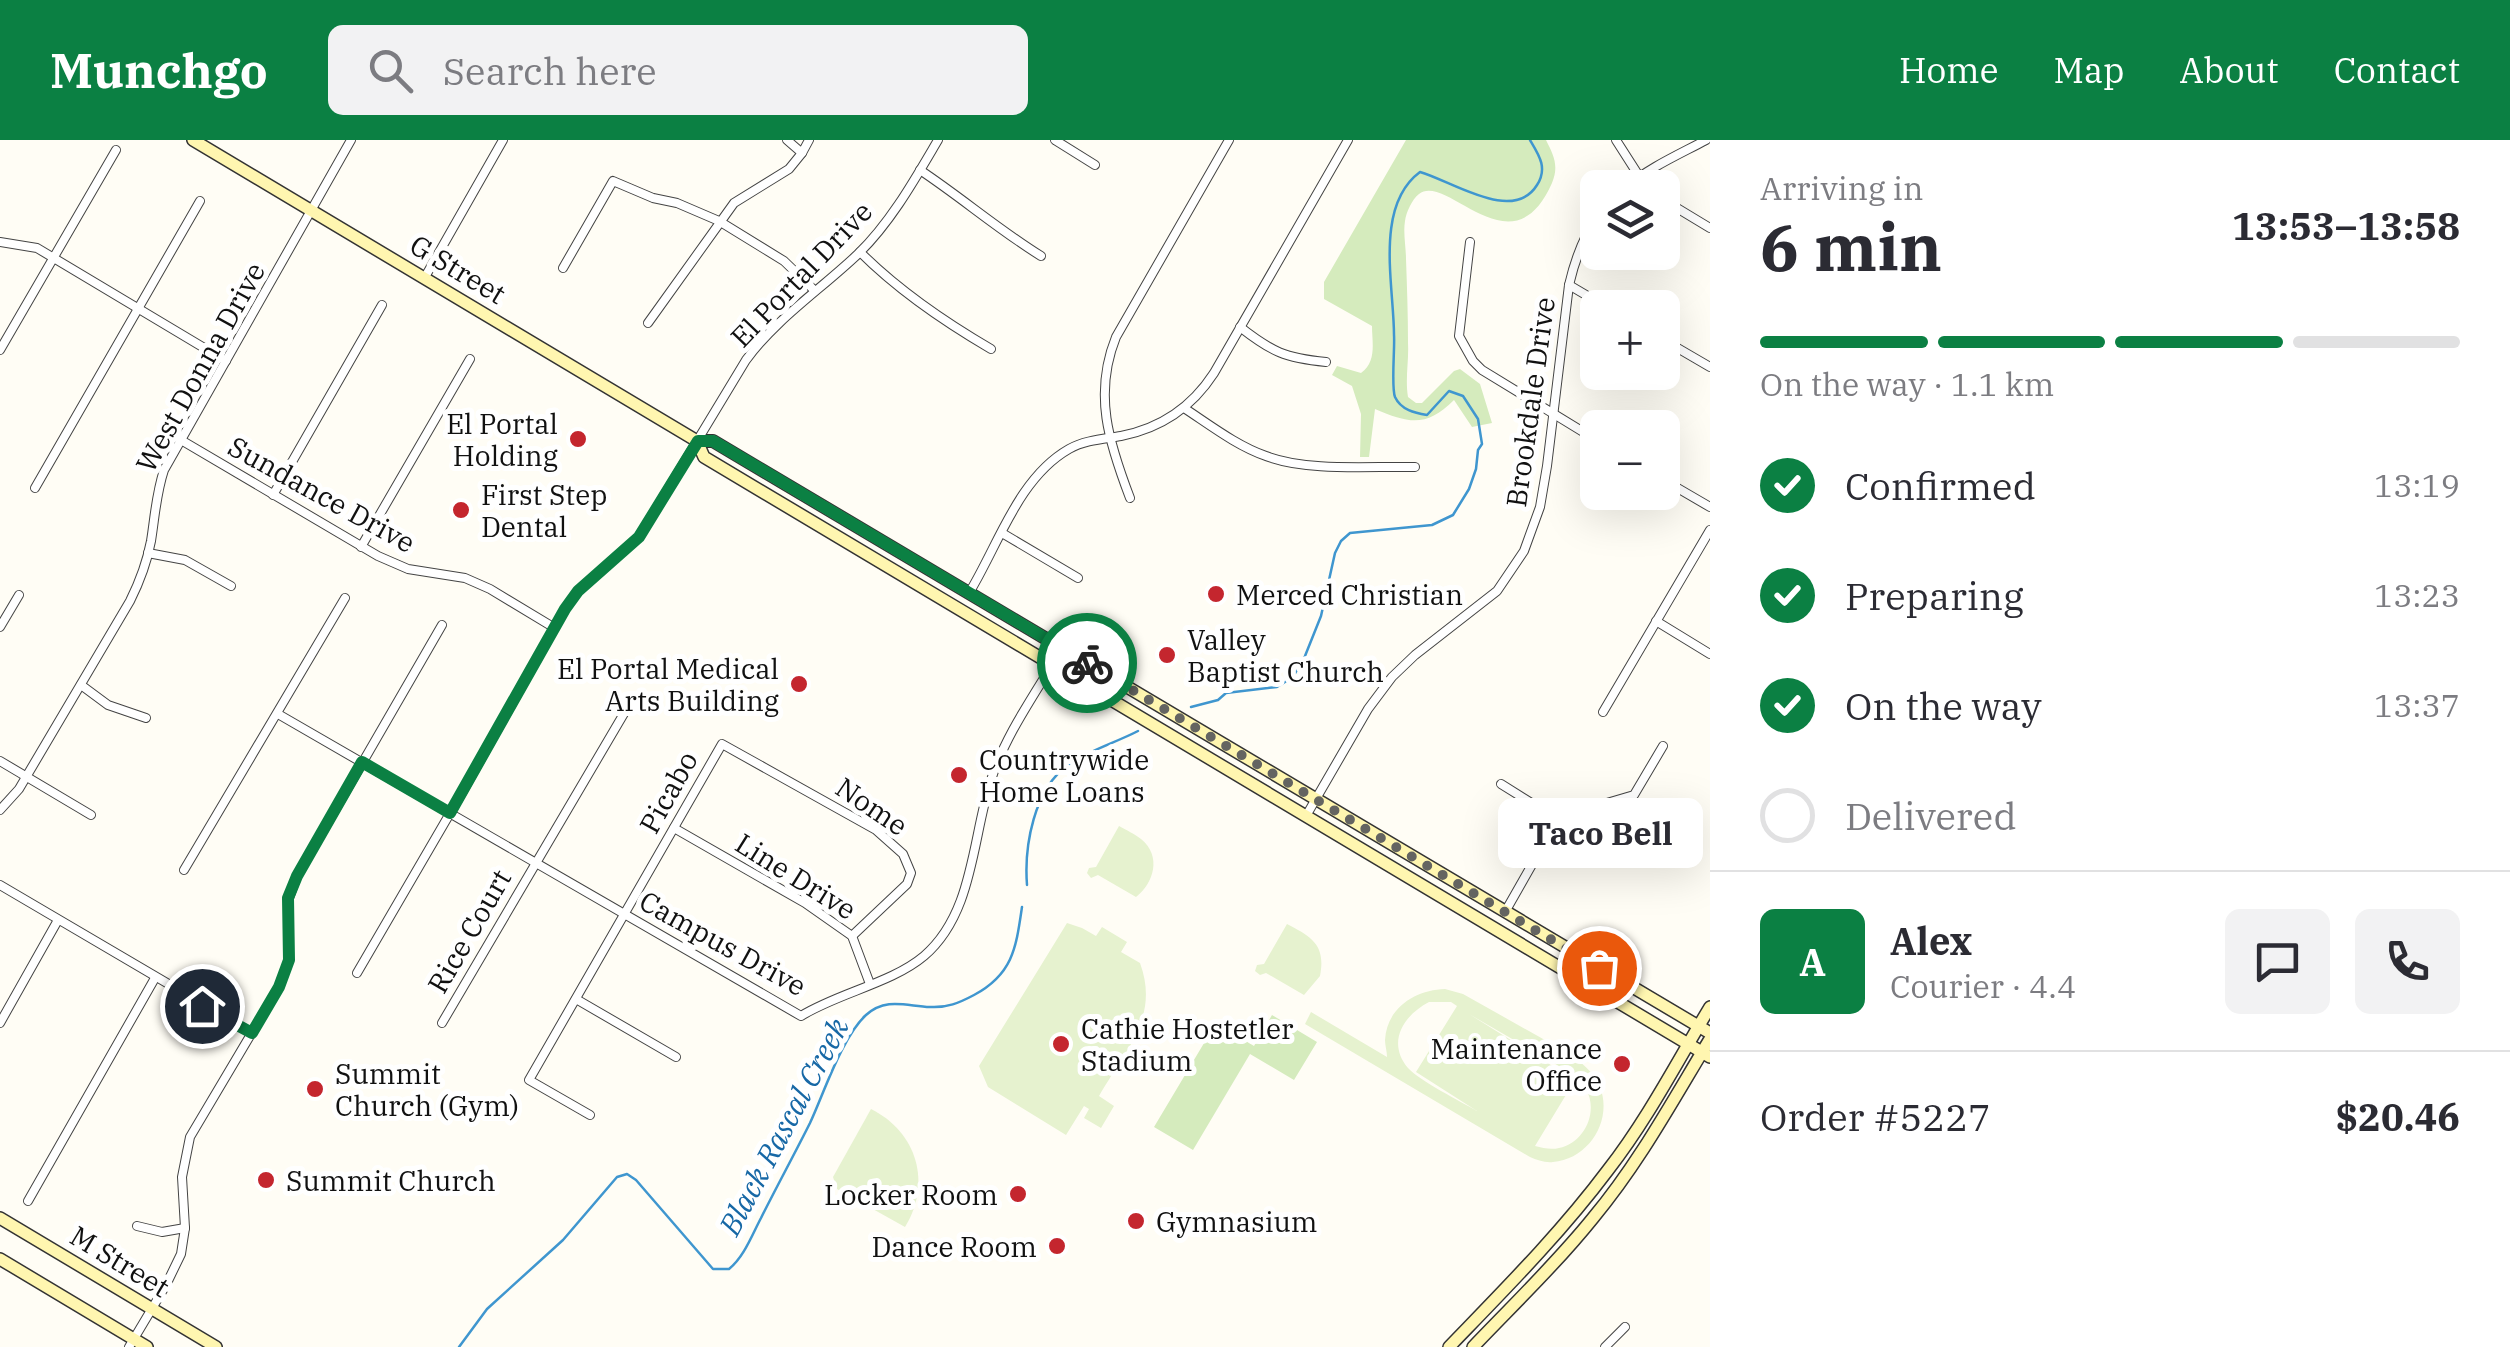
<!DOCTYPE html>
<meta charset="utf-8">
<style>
body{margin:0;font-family:"IBM Plex Serif",serif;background:#f2f2f3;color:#2b2b33;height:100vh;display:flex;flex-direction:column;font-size:38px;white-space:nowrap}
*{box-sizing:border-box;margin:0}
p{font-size:32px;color:#7c7c81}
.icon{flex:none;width:55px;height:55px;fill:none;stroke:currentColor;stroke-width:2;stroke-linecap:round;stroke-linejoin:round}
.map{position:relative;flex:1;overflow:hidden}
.details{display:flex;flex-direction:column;background:#fff;width:800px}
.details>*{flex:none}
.buttons{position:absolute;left:1580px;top:30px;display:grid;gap:20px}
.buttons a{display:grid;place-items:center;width:100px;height:100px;border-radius:15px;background:#fff;box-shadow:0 10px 40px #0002;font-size:50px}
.pin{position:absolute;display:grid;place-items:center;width:85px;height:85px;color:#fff;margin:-42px;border:5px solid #fff;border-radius:50%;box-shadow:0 2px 10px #0007}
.courier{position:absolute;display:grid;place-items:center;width:100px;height:100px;margin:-50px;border:8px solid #0b8043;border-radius:50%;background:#fff;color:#222;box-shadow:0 2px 12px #0007}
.bubble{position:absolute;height:70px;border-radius:15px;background:#fff;box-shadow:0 10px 40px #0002;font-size:32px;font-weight:700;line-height:70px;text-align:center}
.headline em{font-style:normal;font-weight:700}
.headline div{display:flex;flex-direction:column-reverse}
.headline{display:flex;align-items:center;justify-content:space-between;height:170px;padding:0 50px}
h1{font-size:65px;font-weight:700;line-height:75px}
.bar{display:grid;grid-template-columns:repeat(4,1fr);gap:15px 10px;align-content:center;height:120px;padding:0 50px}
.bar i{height:12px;border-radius:8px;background:#e1e1e2}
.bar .current{background:#0b8043}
.bar p{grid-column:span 4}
.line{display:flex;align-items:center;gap:25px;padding:0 50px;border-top:2px solid #e1e1e2}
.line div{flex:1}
.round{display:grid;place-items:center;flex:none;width:105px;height:105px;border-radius:15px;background:#f2f2f3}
ol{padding:0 50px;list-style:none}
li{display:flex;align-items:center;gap:30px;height:110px}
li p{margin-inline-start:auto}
li .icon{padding:10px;border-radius:50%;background:#0b8043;color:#fff;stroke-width:4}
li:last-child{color:#7c7c81}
li i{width:55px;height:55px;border:5px solid #e1e1e2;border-radius:50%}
header{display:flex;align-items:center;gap:60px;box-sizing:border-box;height:140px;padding:0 50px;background:#0b8043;color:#fff}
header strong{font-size:48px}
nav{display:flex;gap:55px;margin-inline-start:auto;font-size:35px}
.search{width:700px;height:90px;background:#f2f2f3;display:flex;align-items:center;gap:25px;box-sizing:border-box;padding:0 35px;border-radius:15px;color:#7c7c81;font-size:38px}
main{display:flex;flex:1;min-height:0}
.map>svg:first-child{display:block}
.green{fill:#d5ebbd}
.pitch{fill:#e6f2cf;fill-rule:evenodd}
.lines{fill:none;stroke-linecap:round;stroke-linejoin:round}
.stream{stroke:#3f96cf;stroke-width:2.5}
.street-casing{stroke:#444;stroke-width:10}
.secondary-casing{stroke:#333;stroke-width:14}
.street{stroke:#fff;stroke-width:8}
.secondary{stroke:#fff6b0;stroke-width:11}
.done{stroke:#646461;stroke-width:10;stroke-dasharray:0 18}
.route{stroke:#0b8043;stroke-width:12}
.poi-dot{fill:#c4262e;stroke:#fff;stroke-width:4}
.labels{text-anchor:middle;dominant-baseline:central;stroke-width:10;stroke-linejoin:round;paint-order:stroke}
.street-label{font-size:28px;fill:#111;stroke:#fff}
.poi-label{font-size:28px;fill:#111;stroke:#fff;text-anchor:start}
.water-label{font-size:30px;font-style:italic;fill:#1768a6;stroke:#fff}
</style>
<header>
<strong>Munchgo</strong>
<div class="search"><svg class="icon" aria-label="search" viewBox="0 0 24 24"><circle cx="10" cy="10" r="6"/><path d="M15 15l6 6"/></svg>Search here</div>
<nav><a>Home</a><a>Map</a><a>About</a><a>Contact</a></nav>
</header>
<main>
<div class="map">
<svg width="1710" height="1207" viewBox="0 0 1710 1207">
<rect width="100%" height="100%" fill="#fffdf5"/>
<g class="green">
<path d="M 1406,0 L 1546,0 C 1554,16 1559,26 1552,43 C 1512,134 1447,32 1419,54 C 1412,59 1406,73 1405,81 C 1403,93 1406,107 1406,119 C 1407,147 1408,175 1408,203 C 1409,222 1405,238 1408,257 L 1416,263 L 1422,263 L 1454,231 L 1460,229 L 1480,244 L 1492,283 L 1472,287 L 1454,260 C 1427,287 1410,284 1375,269 L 1369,317 L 1360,317 L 1361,274 L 1352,246 L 1332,235 L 1337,226 L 1361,233 C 1377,221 1372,203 1372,186 L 1324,159 L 1324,142 Z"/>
<path d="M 1272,875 L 1317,902 L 1294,940 L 1250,914 L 1193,1010 L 1154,987 L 1216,883 L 1254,906 Z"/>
</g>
<g class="pitch">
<path d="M 1119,686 C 1126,690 1135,694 1141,699 C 1162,716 1154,743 1136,757 L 1098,735 L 1091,738 L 1087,733 L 1089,728 L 1096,727 Z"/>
<path d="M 1067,783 L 1082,788 L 1096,796 L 1102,787 L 1127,802 L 1121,812 L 1140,823 C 1160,877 1125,911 1099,956 L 1114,966 L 1101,988 L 1084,978 L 1089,969 L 1084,966 L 1066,995 L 988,947 L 979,926 Z"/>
<path d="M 1287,784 C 1312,797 1326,805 1320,836 L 1304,855 L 1266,833 L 1260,835 L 1255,831 L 1257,825 L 1264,824 Z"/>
<path d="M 1445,849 L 1463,854 L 1568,913 C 1581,922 1593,931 1600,947 C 1613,980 1589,1019 1553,1022 C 1545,1023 1537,1020 1530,1017 L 1305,884 L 1311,872 L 1387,917 C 1387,911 1385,906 1385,900 C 1387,867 1416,850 1445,849 ZM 1429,862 L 1451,862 L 1457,866 L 1416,932 L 1477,971 C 1460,961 1420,941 1408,928 C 1386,902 1404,875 1429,862 ZM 1469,874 L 1576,936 C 1579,940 1584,944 1586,949 C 1599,972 1584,1003 1559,1008 C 1551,1010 1543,1008 1535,1006 L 1575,940 Z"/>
<path d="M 871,969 C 917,992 932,1043 905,1087 L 837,1049 L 833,1037 Z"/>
</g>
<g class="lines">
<g class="stream">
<path d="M 1191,567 L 1218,560 L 1226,553 L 1277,547 L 1293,537 L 1305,516 L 1321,476 L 1335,413 L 1341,401 L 1350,393 L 1432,385 L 1453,375 L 1469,349 L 1476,329 L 1478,310 L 1482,304 L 1478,279 L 1463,256 L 1449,251 L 1427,275 C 1415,273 1401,270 1395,257 C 1391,247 1395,208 1394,195 C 1394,146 1374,66 1420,32 C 1452,41 1513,84 1537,45 C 1548,28 1539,15 1530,0"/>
<path d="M 1027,745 C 1024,706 1034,649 1068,625 C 1089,610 1115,603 1138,591"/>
<path d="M 459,1207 L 487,1169 L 563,1100 L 617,1037 L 627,1034 L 636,1040 L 713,1129 L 729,1129 C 744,1117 752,1095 761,1078 C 777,1046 794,1015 810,983 C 824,953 842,897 866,875 C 886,857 906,866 930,867 C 947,868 959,863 974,855 C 1013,834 1016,808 1022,767"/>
</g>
<defs>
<g id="street">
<path d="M 787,0 L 802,13"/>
<path d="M 1055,0 L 1095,25"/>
<path d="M 1616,0 L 1639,36 L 1650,48"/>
<path d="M 920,30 C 962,58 999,90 1041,116"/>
<path d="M 1625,48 C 1650,27 1678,15 1706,0"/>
<path d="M 1662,59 L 1710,88"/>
<path d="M 0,102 L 37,108 L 226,221"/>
<path d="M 1470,102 L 1459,196 L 1473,221 L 1482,230 L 1598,301"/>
<path d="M 860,112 C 899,151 943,181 991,209"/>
<path d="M 563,128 L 613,41 L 653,58 L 677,63 L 719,81 L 784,121 L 814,150"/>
<path d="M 425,137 L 503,0"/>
<path d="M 1569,145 L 1608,168"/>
<path d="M 648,183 L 734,63 L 789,29 L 802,13 L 809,0"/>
<path d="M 1240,187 C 1272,212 1285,218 1326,222"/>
<path d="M 1662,199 L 1710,227"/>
<path d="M 0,210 L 116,10"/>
<path d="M 1184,268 C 1210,285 1237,306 1266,316 C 1308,332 1370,326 1415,327"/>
<path d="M 181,300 L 378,416 L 408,429 L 465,438 L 490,449 L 553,487"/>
<path d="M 1662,339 L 1710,367"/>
<path d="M 35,348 L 200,61"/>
<path d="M 273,355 L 382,165"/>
<path d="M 1130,358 C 1109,303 1093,254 1116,197 L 1229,0"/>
<path d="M 1002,393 L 1078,438"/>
<path d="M 361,407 L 470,219"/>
<path d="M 148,413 L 185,420 L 231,446"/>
<path d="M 969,453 C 998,406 1018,338 1069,309 C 1085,300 1104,299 1121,296 C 1162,288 1192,267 1214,233 L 1348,0"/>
<path d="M 1656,481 L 1710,514"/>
<path d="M 0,487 L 19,455"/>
<path d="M 81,545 L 108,565 L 146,578"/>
<path d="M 1603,572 L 1710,390"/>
<path d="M 278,574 L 801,876 C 838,853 892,843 924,816 C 974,773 972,698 991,640 C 1004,599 1030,561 1052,525"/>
<path d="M 0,621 L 91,675"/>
<path d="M 1501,644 L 1549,674 L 1559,677 L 1634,655 L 1663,606"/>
<path d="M 0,670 L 19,649 L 130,461 C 140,441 147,422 151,401 C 155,376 156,354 164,330 L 351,0"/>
<path d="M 1306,676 L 1368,569 L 1392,537 L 1415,515 L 1497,451 L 1524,411 L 1540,367 L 1547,326 L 1569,145 C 1575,119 1583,97 1598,75"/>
<path d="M 674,688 L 805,763 L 852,796 L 870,844"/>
<path d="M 184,730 L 345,458"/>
<path d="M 0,745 L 252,893"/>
<path d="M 1505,772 L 1559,677"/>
<path d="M 357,833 L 463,651 L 565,469 L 578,451 L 639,397 L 746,220 C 777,178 820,150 858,114 C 891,82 915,39 938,0"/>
<path d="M 576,859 L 676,917"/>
<path d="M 0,883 L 58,780"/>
<path d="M 442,883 L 626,570"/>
<path d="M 590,975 L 529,940 L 722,604 L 876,690 L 903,714 L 911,733 L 907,744 L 852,796"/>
<path d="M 28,1061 L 155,838"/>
<path d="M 137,1086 L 162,1092 L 185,1088"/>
<path d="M 129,1207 L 166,1145 L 181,1114 L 185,1088 L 182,1037 L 190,997 L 279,847 L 289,820 L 289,758 L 297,736 L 442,485"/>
<path d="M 1605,1207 L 1625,1187"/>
</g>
<g id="secondary">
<path d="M 193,0 L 697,301 L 713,301 L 1710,893"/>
<path d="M 697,301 L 704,317 L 1710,917"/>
<path d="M 0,1078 L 216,1207"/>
<path d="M 0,1119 L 147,1207"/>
<path d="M 1449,1207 C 1504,1150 1560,1094 1608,1030 C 1647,980 1677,922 1710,867"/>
<path d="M 1473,1207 C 1513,1165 1556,1124 1593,1078 C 1639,1023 1673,960 1710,899"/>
</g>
</defs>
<use href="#street" class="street-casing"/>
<use href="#secondary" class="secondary-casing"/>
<use href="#street" class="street"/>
<use href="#secondary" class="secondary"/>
</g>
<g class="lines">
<path class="done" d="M 1087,523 L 1599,828"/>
<path class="route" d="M 202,866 L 252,893 L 279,847 L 289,820 L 288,758 L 297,736 L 362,622 L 450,673 L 565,469 L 578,451 L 639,397 L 698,301 L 713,301 L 1087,523"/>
</g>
<g class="poi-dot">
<circle cx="578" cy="299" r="10"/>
<circle cx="461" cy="370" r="10"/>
<circle cx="1216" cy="454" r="10"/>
<circle cx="1167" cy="515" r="10"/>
<circle cx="799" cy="544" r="10"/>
<circle cx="959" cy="635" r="10"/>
<circle cx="1061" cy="904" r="10"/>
<circle cx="1622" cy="924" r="10"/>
<circle cx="315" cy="949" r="10"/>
<circle cx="266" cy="1040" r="10"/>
<circle cx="1018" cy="1054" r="10"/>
<circle cx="1136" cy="1081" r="10"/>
<circle cx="1057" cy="1106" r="10"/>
</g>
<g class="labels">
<g class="street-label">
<text transform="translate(458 129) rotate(31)">G Street</text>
<text transform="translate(801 134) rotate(-46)">El Portal Drive</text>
<text transform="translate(200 227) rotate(-61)">West Donna Drive</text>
<text transform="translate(1530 262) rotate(-82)">Brookdale Drive</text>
<text transform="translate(322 354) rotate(29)">Sundance Drive</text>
<text transform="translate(668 652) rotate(-61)">Picabo</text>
<text transform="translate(872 666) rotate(34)">Nome</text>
<text transform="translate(796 736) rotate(32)">Line Drive</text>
<text transform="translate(469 791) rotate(-60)">Rice Court</text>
<text transform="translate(723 803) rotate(29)">Campus Drive</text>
<text transform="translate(120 1121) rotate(31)">M Street</text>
</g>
<g class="poi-label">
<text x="558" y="283" text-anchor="end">El Portal<tspan x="558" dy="32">Holding</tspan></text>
<text x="481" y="354">First Step<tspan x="481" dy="32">Dental</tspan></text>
<text x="1236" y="454">Merced Christian</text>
<text x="1187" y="499">Valley<tspan x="1187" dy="32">Baptist Church</tspan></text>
<text x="779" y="528" text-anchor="end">El Portal Medical<tspan x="779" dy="32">Arts Building</tspan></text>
<text x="979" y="619">Countrywide<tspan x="979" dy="32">Home Loans</tspan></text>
<text x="1081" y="888">Cathie Hostetler<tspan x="1081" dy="32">Stadium</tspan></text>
<text x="1602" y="908" text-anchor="end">Maintenance<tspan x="1602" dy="32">Office</tspan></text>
<text x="335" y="933">Summit<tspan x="335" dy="32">Church (Gym)</tspan></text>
<text x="286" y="1040">Summit Church</text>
<text x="998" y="1054" text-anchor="end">Locker Room</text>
<text x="1156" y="1081">Gymnasium</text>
<text x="1037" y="1106" text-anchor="end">Dance Room</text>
</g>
<g class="water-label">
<text transform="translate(783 986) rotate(-62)">Black Rascal Creek</text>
</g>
</g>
</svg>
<div class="buttons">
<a><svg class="icon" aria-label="layers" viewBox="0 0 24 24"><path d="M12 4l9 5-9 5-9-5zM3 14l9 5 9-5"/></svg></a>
<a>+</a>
<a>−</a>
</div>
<div class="pin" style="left:1599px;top:828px;background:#ea580c"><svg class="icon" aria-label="bag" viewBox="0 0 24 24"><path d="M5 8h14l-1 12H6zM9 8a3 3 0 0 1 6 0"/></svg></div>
<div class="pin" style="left:202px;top:866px;background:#1f2937"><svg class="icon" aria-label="home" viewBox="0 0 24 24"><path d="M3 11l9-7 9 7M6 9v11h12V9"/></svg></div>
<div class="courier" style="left:1087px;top:523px"><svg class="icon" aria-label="bike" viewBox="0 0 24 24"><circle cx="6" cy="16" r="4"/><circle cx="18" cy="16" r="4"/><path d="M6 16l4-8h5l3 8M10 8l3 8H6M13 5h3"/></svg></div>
<div class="bubble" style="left:1498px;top:658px;width:205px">Taco Bell</div>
</div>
<section class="details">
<div class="headline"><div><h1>6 min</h1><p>Arriving in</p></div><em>13:53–13:58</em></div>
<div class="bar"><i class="current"></i><i class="current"></i><i class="current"></i><i></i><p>On the way · 1.1 km</p></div>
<ol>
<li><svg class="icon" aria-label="check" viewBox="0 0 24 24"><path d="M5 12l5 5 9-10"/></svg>Confirmed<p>13:19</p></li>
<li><svg class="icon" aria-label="check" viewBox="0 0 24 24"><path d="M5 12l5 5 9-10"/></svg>Preparing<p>13:23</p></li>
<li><svg class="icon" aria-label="check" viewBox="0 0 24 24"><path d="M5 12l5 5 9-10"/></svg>On the way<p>13:37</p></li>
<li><i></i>Delivered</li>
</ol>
<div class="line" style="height:180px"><b class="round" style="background:#0b8043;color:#fff">A</b><div><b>Alex</b><p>Courier · 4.4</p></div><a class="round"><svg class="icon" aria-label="chat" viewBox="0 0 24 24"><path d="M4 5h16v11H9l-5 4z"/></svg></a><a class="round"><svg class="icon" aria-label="phone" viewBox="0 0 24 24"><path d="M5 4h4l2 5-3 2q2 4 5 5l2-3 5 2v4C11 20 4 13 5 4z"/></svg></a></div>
<div class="line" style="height:130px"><div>Order #5227</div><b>$20.46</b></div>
</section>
</main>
